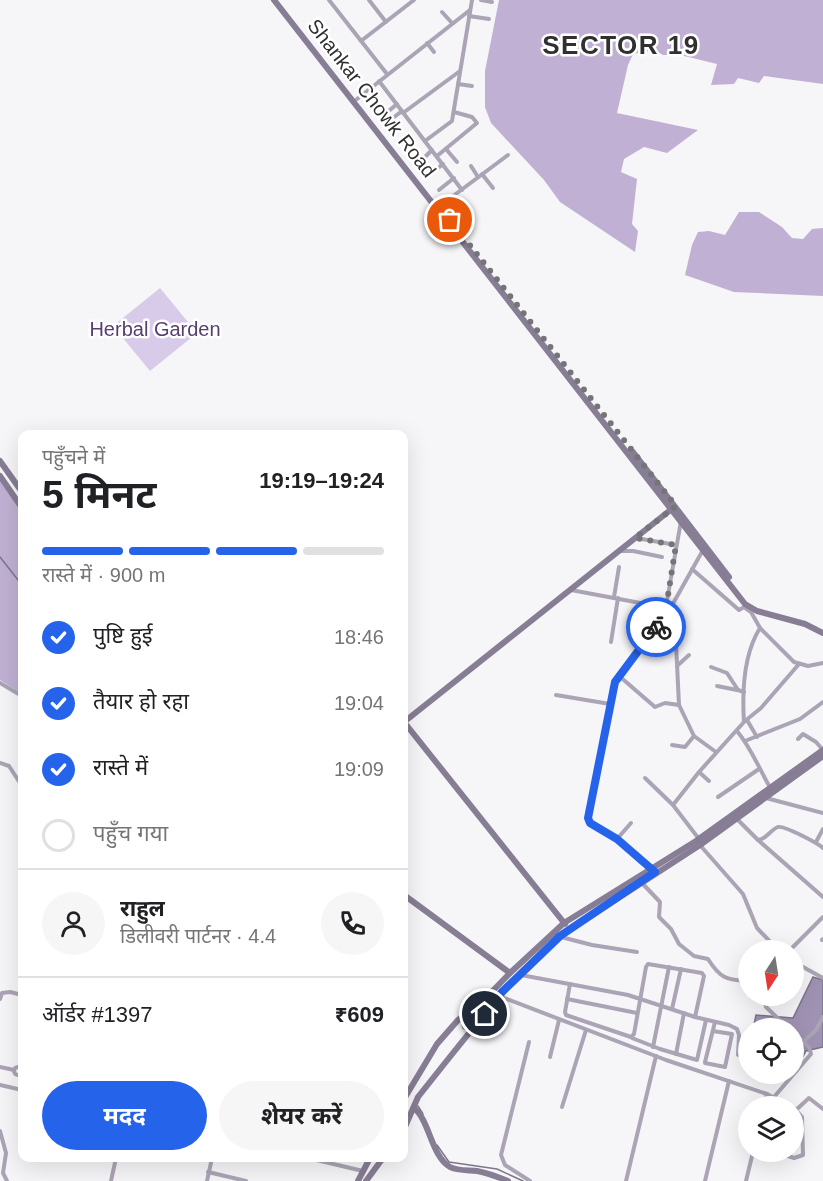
<!DOCTYPE html>
<html lang="hi">
<meta charset="utf-8">
<style>
body{margin:0;font-family:Arial,"Noto Sans Devanagari",sans-serif;background:#f6f6f6;color:#202124;height:100vh;display:flex;flex-direction:column;font-size:22px;white-space:nowrap}
*{box-sizing:border-box;margin:0}
p{font-size:20px;color:#757577}
.icon{flex:none;width:33px;height:33px;fill:none;stroke:currentColor;stroke-width:2;stroke-linecap:round;stroke-linejoin:round}
.map{position:relative;flex:1;overflow:hidden}
.panel{position:absolute;left:18px;top:430px;width:390px;height:732px;display:flex;flex-direction:column;background:#fff;border-radius:12px;box-shadow:0 6px 24px #0002}
.panel>*{flex:none}
.needle{width:39px;rotate:192deg}
.tools{position:absolute;left:738px;top:940px;display:grid;gap:12px}
.tools a{display:grid;place-items:center;width:66px;height:66px;border-radius:50%;background:#fff;box-shadow:0 6px 24px #0002;font-size:30px}
.pin{position:absolute;display:grid;place-items:center;width:51px;height:51px;color:#fff;margin:-26px;border:3px solid #fff;border-radius:50%;box-shadow:0 2px 6px #0007}
.courier{position:absolute;display:grid;place-items:center;width:60px;height:60px;margin:-30px;border:4px solid #2563eb;border-radius:50%;background:#fff;color:#222;box-shadow:0 2px 8px #0007}
.summary em{font-style:normal;font-weight:700}
.summary div{display:flex;flex-direction:column-reverse}
.summary{display:flex;align-items:center;justify-content:space-between;height:102px;padding:0 24px}
h1{font-size:39px;font-weight:700;line-height:45px}
.bar{display:grid;grid-template-columns:repeat(4,1fr);gap:9px 6px;align-content:center;height:72px;padding:0 24px}
.bar i{height:8px;border-radius:4px;background:#e0e0e0}
.bar .active{background:#2563eb}
.bar p{grid-column:span 4}
.line{display:flex;align-items:center;gap:15px;padding:0 24px;border-top:2px solid #e0e0e0}
.line div{flex:1}
.round{display:grid;place-items:center;flex:none;width:63px;height:63px;border-radius:32px;background:#f6f6f6}
ol{padding:0 24px;list-style:none}
li{display:flex;align-items:center;gap:18px;height:66px}
li p{margin-inline-start:auto}
li .icon{padding:6px;border-radius:50%;background:#2563eb;color:#fff;stroke-width:4}
li:last-child{color:#757577}
li i{width:33px;height:33px;border:3px solid #e0e0e0;border-radius:50%}
.cta{display:flex;gap:12px;margin-top:auto;padding:12px 24px}
.cta a{flex:1;height:69px;border-radius:36px;background:#2563eb;color:#fff;font-size:24px;font-weight:700;line-height:69px;text-align:center}
.cta a+a{background:#f6f6f6;color:#202124}
.map>svg:first-child{display:block}
.green{fill:#d8cbe9}
.forest{fill:#c0b1d4}
.water{fill:#a092b3;stroke:#7e758c;stroke-width:1.5}
.lines{fill:none;stroke-linecap:round;stroke-linejoin:round}
.stream{stroke:#7e758c;stroke-width:1.5}
.street{stroke:#aba4b4;stroke-width:4}
.secondary{stroke:#877d94;stroke-width:6}
.done{stroke:#757577;stroke-width:6;stroke-dasharray:0 10.8}
.route{stroke:#2563eb;stroke-width:8}
.labels{text-anchor:middle;dominant-baseline:central;stroke-width:5;stroke-linejoin:round;paint-order:stroke}
.street-label{font-size:20px;fill:#303031;stroke:#fff}
.park-label{font-size:20px;fill:#574070;stroke:#fff}
.district-label{font-size:26px;font-weight:bold;letter-spacing:1.5px;fill:#303031;stroke:#fff}
</style>
<div class="map">
<svg width="823" height="1181" viewBox="0 0 823 1181">
<rect width="100%" height="100%" fill="#f6f5f8"/>
<path class="green" d="M 160,288 L 197,333 L 150,371 L 113,326 Z"/>
<g class="forest">
<path d="M 499,0 L 823,0 L 823,84 L 764,76 L 759,83 L 738,78 L 734,84 L 711,85 L 717,64 L 680,55 L 663,55 L 654,50 L 633,54 L 628,65 L 617,113 L 698,130 L 667,153 L 644,147 L 624,159 L 621,172 L 637,179 L 632,224 L 638,231 L 635,252 L 560,202 L 544,180 L 491,123 L 485,107 L 485,71 Z"/>
<path d="M 739,212 L 759,212 L 782,227 L 792,238 L 803,239 L 812,229 L 823,228 L 823,296 L 734,292 L 685,275 L 692,245 L 698,232 L 709,231 L 725,235 Z"/>
<path d="M 0,473 L 22,504 L 22,694 L 0,680 Z"/>
</g>
<path class="water" d="M 813,977 L 823,980 L 823,1047 L 806,1051 L 800,1062 L 794,1057 L 794,1029 L 753,1029 L 756,1015 L 793,1018 Z"/>
<g class="lines">
<g class="stream">
<path d="M 0,557 L 22,585"/>
<path d="M 418,1106 L 423,1114"/>
<path d="M 437,1145 L 449,1162 L 497,1169 L 523,1181"/>
</g>
<g class="street">
<path d="M 329,0 L 387,74"/>
<path d="M 369,0 L 386,22"/>
<path d="M 481,0 L 492,2"/>
<path d="M 442,12 L 452,23"/>
<path d="M 469,16 L 489,19"/>
<path d="M 361,41 L 414,0"/>
<path d="M 427,43 L 434,52"/>
<path d="M 379,81 L 462,190"/>
<path d="M 458,84 L 472,86"/>
<path d="M 357,99 L 470,10"/>
<path d="M 403,113 L 460,71"/>
<path d="M 384,115 L 397,104"/>
<path d="M 389,121 L 402,111"/>
<path d="M 425,141 L 452,121 L 472,0"/>
<path d="M 446,149 L 457,162"/>
<path d="M 437,156 L 477,123 L 472,117 L 454,112"/>
<path d="M 422,160 L 432,150"/>
<path d="M 471,166 L 478,177"/>
<path d="M 482,174 L 493,188"/>
<path d="M 428,176 L 443,164"/>
<path d="M 439,190 L 454,178"/>
<path d="M 437,208 L 508,155"/>
<path d="M 636,538 L 676,545"/>
<path d="M 703,550 L 670,609 L 676,643 L 679,705 L 694,736 L 716,752"/>
<path d="M 621,551 L 633,551 L 662,557"/>
<path d="M 692,569 L 739,610 L 744,607 L 751,612 L 760,628 L 794,662 L 808,666 L 823,663"/>
<path d="M 571,590 L 667,608"/>
<path d="M 614,597 L 619,567"/>
<path d="M 611,642 L 618,598"/>
<path d="M 677,666 L 689,655"/>
<path d="M 711,667 L 727,673 L 738,690 L 744,692"/>
<path d="M 618,675 L 655,707 L 665,703 L 679,705"/>
<path d="M 0,683 L 22,696"/>
<path d="M 717,686 L 737,690"/>
<path d="M 556,695 L 610,704"/>
<path d="M 747,720 L 757,737"/>
<path d="M 745,721 L 761,708 L 799,664"/>
<path d="M 737,731 C 752,749 759,769 771,789"/>
<path d="M 798,739 L 803,734 L 816,742 L 823,750"/>
<path d="M 745,741 L 800,719 L 823,702"/>
<path d="M 672,745 L 685,747 L 694,736"/>
<path d="M 0,763 L 9,766 L 22,786"/>
<path d="M 699,772 L 709,781"/>
<path d="M 645,778 L 673,805 L 699,839"/>
<path d="M 718,797 L 759,769"/>
<path d="M 766,798 L 823,813"/>
<path d="M 673,805 L 699,772 L 744,722 C 742,691 743,655 760,628"/>
<path d="M 737,819 L 758,840 C 767,839 770,830 778,827 C 784,825 819,844 823,848"/>
<path d="M 617,839 L 631,823"/>
<path d="M 758,840 L 823,897"/>
<path d="M 816,842 L 823,829"/>
<path d="M 699,844 L 743,894 L 757,928 L 779,951"/>
<path d="M 652,869 L 617,839 L 590,823 L 588,818 L 615,682 L 649,637 L 665,612 L 681,521"/>
<path d="M 641,882 L 660,902 L 659,917 L 671,929 L 679,944 L 694,956 L 708,959 C 720,978 726,980 748,981"/>
<path d="M 561,937 L 592,945 L 637,952"/>
<path d="M 822,940 L 823,939"/>
<path d="M 789,951 L 823,917"/>
<path d="M 794,962 L 823,978"/>
<path d="M 521,975 L 628,995 L 695,1017 L 729,1025 L 737,1029 L 739,1035 L 738,1055 L 748,1059"/>
<path d="M 570,984 L 565,1012 L 566,1015 L 631,1037 L 634,1034 L 646,967 L 648,964 L 702,973 L 704,976 L 695,1017"/>
<path d="M 499,996 L 666,1060 L 767,1094 L 792,1107"/>
<path d="M 763,996 L 766,1007 L 789,1029"/>
<path d="M 0,999 L 2,993 L 10,992 L 22,995"/>
<path d="M 567,999 L 637,1013"/>
<path d="M 672,1009 L 681,969"/>
<path d="M 713,1031 L 732,1034 L 725,1067 L 705,1063 L 705,1062 L 715,1022"/>
<path d="M 632,1038 L 660,1049 L 697,1060 L 706,1020"/>
<path d="M 529,1042 L 501,1155 L 505,1165 L 530,1181"/>
<path d="M 803,1042 L 816,1030 L 823,1017"/>
<path d="M 653,1047 L 669,967"/>
<path d="M 676,1054 L 684,1013"/>
<path d="M 550,1057 L 559,1020"/>
<path d="M 0,1067 L 14,1070"/>
<circle cx="18" cy="1071" r="4"/>
<path d="M 0,1085 L 22,1090"/>
<path d="M 404,1086 L 408,1092"/>
<path d="M 774,1097 L 811,1054 L 809,1047 L 794,1033"/>
<path d="M 562,1107 L 586,1030"/>
<path d="M 764,1107 L 767,1094"/>
<path d="M 796,1110 L 809,1098 L 823,1109"/>
<path d="M 0,1131 L 6,1153 L 3,1173 L 7,1181"/>
<path d="M 776,1152 L 794,1158 L 803,1155 L 802,1117 L 794,1108"/>
<path d="M 308,1158 L 363,1171"/>
<path d="M 208,1172 L 246,1181"/>
<path d="M 111,1181 L 116,1158"/>
<path d="M 207,1181 L 212,1158"/>
<path d="M 626,1181 L 656,1056"/>
<path d="M 705,1181 L 729,1081"/>
<path d="M 746,1181 L 753,1152"/>
</g>
<g class="secondary">
<path d="M 274,0 L 745,604 L 757,611 L 805,624 L 823,633"/>
<path d="M 633,452 L 729,577"/>
<path d="M 0,461 L 22,492"/>
<path d="M 0,476 L 22,508"/>
<path d="M 404,722 L 673,508"/>
<path d="M 404,722 L 565,924"/>
<path d="M 404,895 L 510,973"/>
<path d="M 467,1014 L 464,1019 L 465,1027 L 473,1028"/>
<path d="M 404,1099 L 437,1044 L 458,1020 L 479,1005 L 510,973 L 564,923 L 696,841 L 823,750"/>
<path d="M 414,1108 C 430,1121 431,1156 450,1167 C 457,1171 469,1170 477,1171 C 488,1173 498,1177 508,1181"/>
<path d="M 404,1129 L 418,1097 L 445,1063 L 502,992 L 560,936 L 700,845 L 823,756"/>
<path d="M 358,1181 L 370,1158"/>
<path d="M 366,1181 L 383,1158"/>
</g>
</g>
<g class="lines">
<path class="done" d="M 450,220 L 676,506 L 635,538 L 676,545 L 666,608 L 656,627"/>
<path class="route" d="M 485,1014 L 502,992 L 560,936 L 655,872 L 617,839 L 590,823 L 588,818 L 615,682 L 656,627"/>
</g>
<g class="labels">
<g class="street-label">
<text transform="translate(372 98) rotate(52)">Shankar Chowk Road</text>
</g>
<g class="park-label">
<text x="155" y="329">Herbal Garden</text>
</g>
<g class="district-label">
<text x="621" y="45">SECTOR 19</text>
</g>
</g>
</svg>
<div class="tools">
<a><svg class="needle" viewBox="-14 -14 28 28"><path d="M0-13l5 13h-10z" fill="#e53935"/><path d="M0 13l5-13h-10z" fill="#757577"/></svg></a>
<a><svg class="icon" aria-label="locate" viewBox="0 0 24 24"><circle cx="12" cy="12" r="6"/><path d="M12 2v4M12 18v4M2 12h4M18 12h4"/></svg></a>
<a><svg class="icon" aria-label="layers" viewBox="0 0 24 24"><path d="M12 4l9 5-9 5-9-5zM3 14l9 5 9-5"/></svg></a>
</div>
<div class="pin" style="left:450px;top:220px;background:#ea580c"><svg class="icon" aria-label="bag" viewBox="0 0 24 24"><path d="M5 8h14l-1 12H6zM9 8a3 3 0 0 1 6 0"/></svg></div>
<div class="pin" style="left:485px;top:1014px;background:#1f2937"><svg class="icon" aria-label="home" viewBox="0 0 24 24"><path d="M3 11l9-7 9 7M6 9v11h12V9"/></svg></div>
<div class="courier" style="left:656px;top:627px"><svg class="icon" aria-label="bike" viewBox="0 0 24 24"><circle cx="6" cy="16" r="4"/><circle cx="18" cy="16" r="4"/><path d="M6 16l4-8h5l3 8M10 8l3 8H6M13 5h3"/></svg></div>
<section class="panel">
<div class="summary"><div><h1>5 मिनट</h1><p>पहुँचने में</p></div><em>19:19–19:24</em></div>
<div class="bar"><i class="active"></i><i class="active"></i><i class="active"></i><i></i><p>रास्ते में · 900 m</p></div>
<ol>
<li><svg class="icon" aria-label="check" viewBox="0 0 24 24"><path d="M5 12l5 5 9-10"/></svg>पुष्टि हुई<p>18:46</p></li>
<li><svg class="icon" aria-label="check" viewBox="0 0 24 24"><path d="M5 12l5 5 9-10"/></svg>तैयार हो रहा<p>19:04</p></li>
<li><svg class="icon" aria-label="check" viewBox="0 0 24 24"><path d="M5 12l5 5 9-10"/></svg>रास्ते में<p>19:09</p></li>
<li><i></i>पहुँच गया</li>
</ol>
<div class="line" style="height:108px"><a class="round"><svg class="icon" aria-label="person" viewBox="0 0 24 24"><circle cx="12" cy="8" r="4"/><path d="M4 21q1-7 8-7t8 7"/></svg></a><div><b>राहुल</b><p>डिलीवरी पार्टनर · 4.4</p></div><a class="round"><svg class="icon" aria-label="phone" viewBox="0 0 24 24"><path d="M5 4h4l2 5-3 2q2 4 5 5l2-3 5 2v4C11 20 4 13 5 4z"/></svg></a></div>
<div class="line" style="height:78px"><div>ऑर्डर #1397</div><b>₹609</b></div>
<div class="cta"><a>मदद</a><a>शेयर करें</a></div>
</section>
</div>
